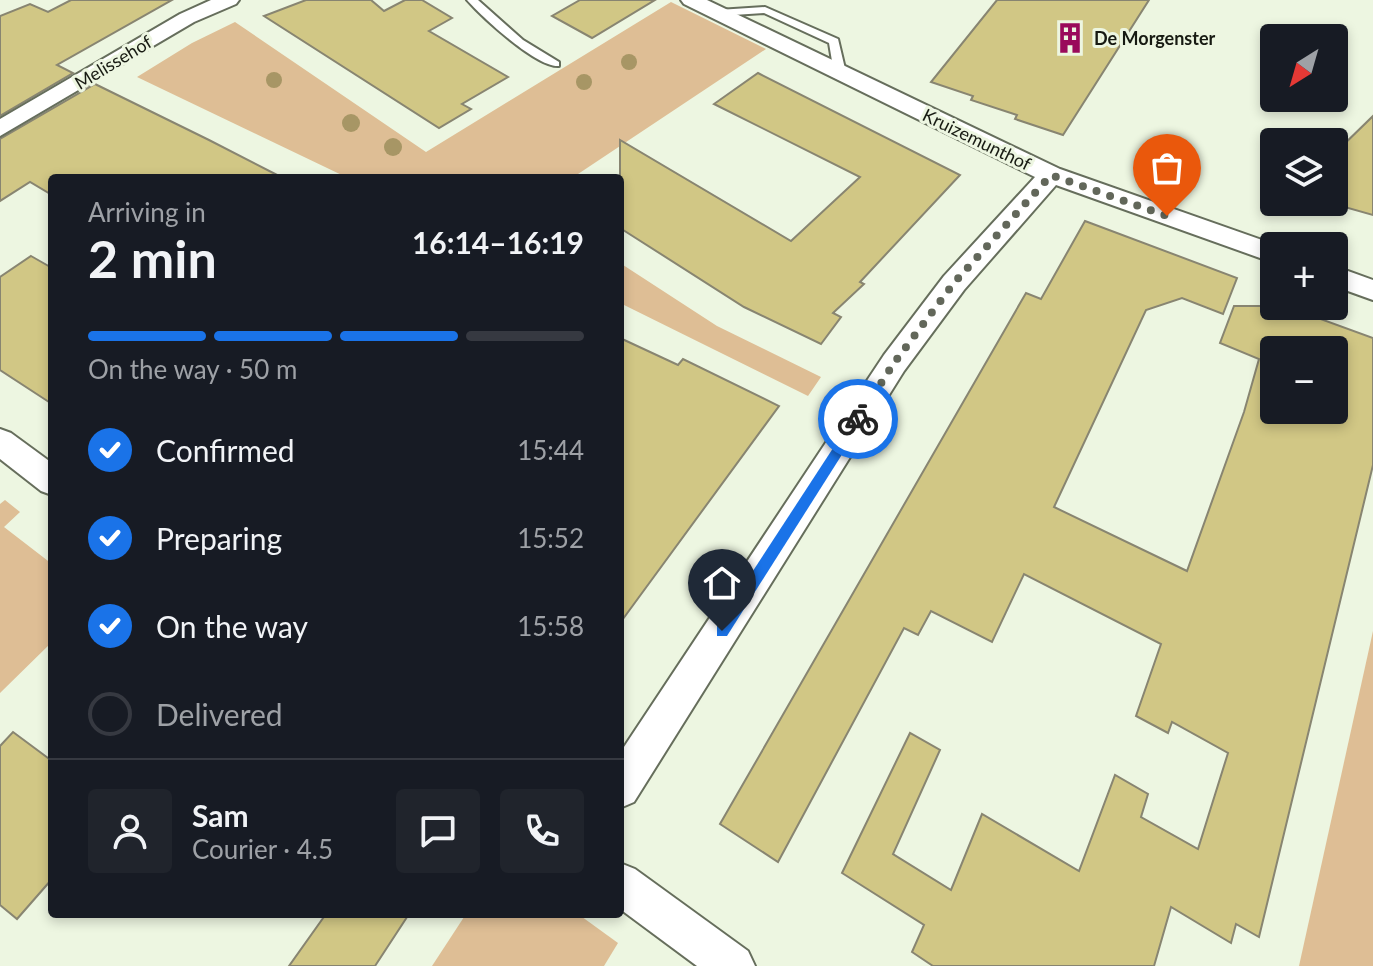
<!DOCTYPE html>
<meta charset="utf-8">
<style>
body{margin:0;font-family:Lato,sans-serif;background:#20242c;color:#f1f3f6;height:100vh;display:flex;flex-direction:column;font-size:30px;white-space:nowrap}
*{box-sizing:border-box;margin:0}
p{font-size:26px;color:#9ea1a6}
.icon{flex:none;width:44px;height:44px;fill:none;stroke:currentColor;stroke-width:2;stroke-linecap:round;stroke-linejoin:round}
.map{position:relative;flex:1;overflow:hidden}
.drawer{position:absolute;left:48px;top:174px;width:576px;height:744px;display:flex;flex-direction:column;background:#171b24;border-radius:8px;box-shadow:0 4px 12px #0003}
.drawer>*{flex:none}
.needle{width:52px;rotate:217deg}
.tools{position:absolute;left:1260px;top:24px;display:grid;gap:16px}
.tools a{display:grid;place-items:center;width:88px;height:88px;border-radius:8px;background:#171b24;box-shadow:0 4px 12px #0003;font-size:40px}
.pin{position:absolute;display:grid;place-items:center;width:68px;height:68px;color:#fff;margin:-82px -34px;border-radius:50% 50% 50% 0;rotate:-45deg;box-shadow:0 0 8px #0007}
.pin .icon{rotate:45deg}
.courier{position:absolute;display:grid;place-items:center;width:80px;height:80px;margin:-40px;border:6px solid #1a73e8;border-radius:50%;background:#fff;color:#222;box-shadow:0 2px 10px #0007}
.headline em{font-style:normal;font-weight:700}
.headline div{display:flex;flex-direction:column-reverse}
.headline{display:flex;align-items:center;justify-content:space-between;height:136px;padding:0 40px}
h1{font-size:52px;font-weight:700;line-height:60px}
.bar{display:grid;grid-template-columns:repeat(4,1fr);gap:12px 8px;align-content:center;height:96px;padding:0 40px}
.bar i{height:10px;border-radius:6px;background:#363941}
.bar .on{background:#1a73e8}
.bar p{grid-column:span 4}
.line{display:flex;align-items:center;gap:20px;padding:0 40px;border-top:2px solid #363941}
.line div{flex:1}
.round{display:grid;place-items:center;flex:none;width:84px;height:84px;border-radius:8px;background:#20242c}
ol{padding:0 40px;list-style:none}
li{display:flex;align-items:center;gap:24px;height:88px}
li p{margin-inline-start:auto}
li .icon{padding:8px;border-radius:50%;background:#1a73e8;color:#fff;stroke-width:4}
li:last-child{color:#9ea1a6}
li i{width:44px;height:44px;border:4px solid #363941;border-radius:50%}
.map>svg:first-child{display:block}
.green{fill:#debe95}
.building{fill:#d1c785;stroke:#888571;stroke-width:2;fill-rule:evenodd}
.lines{fill:none;stroke-linecap:round;stroke-linejoin:round}
.lane-casing{stroke:#666e5c;stroke-width:4}
.street-casing{stroke:#666e5c;stroke-width:4}
.lane{fill:#fff;fill-rule:evenodd}
.street{fill:#fff;fill-rule:evenodd}
.tree{fill:#a79665}
.route{fill:#1a73e8}
.done{stroke:#62675a;stroke-width:8;stroke-dasharray:0 14.4}
.labels{text-anchor:middle;dominant-baseline:central;stroke-width:6;stroke-linejoin:round;paint-order:stroke}
.far-poi-label{font-size:18px;font-weight:bold;fill:#171a12;stroke:#edf6e1;text-anchor:start}
.far-street-label{font-size:18px;fill:#171a12;stroke:#edf6e1}
</style>
<div class="map">
<svg width="1373" height="966" viewBox="0 0 1373 966">
<rect width="100%" height="100%" fill="#edf6e1"/>
<g class="green">
<path d="M 671,2 L 766,49 L 572,178 L 348,178 L 137,77 L 192,43 L 235,22 L 426,152 Z"/>
<path d="M 620,263 L 717,326 L 821,377 L 808,396 L 620,303 Z"/>
<path d="M 5,500 L 20,512 L 4,527 L 52,564 L 52,642 L 0,693 L 0,504 Z"/>
<path d="M 1373,631 L 1373,966 L 1299,966 Z"/>
<path d="M 466,914 L 578,914 L 618,943 L 604,966 L 432,966 Z"/>
</g>
<g class="building">
<path d="M 71,0 L 172,0 L 57,65 L 73,73 L 0,116 L 0,16 L 30,4 L 48,12 Z"/>
<path d="M 306,0 L 371,0 L 384,11 L 405,0 L 422,0 L 452,18 L 429,31 L 508,77 L 462,104 L 471,109 L 439,128 L 264,16 Z"/>
<path d="M 580,0 L 655,0 L 592,38 L 552,16 Z"/>
<path d="M 997,0 L 1149,0 L 1063,135 L 1015,119 L 1017,115 L 971,100 L 973,96 L 931,82 Z"/>
<path d="M 758,73 L 960,175 L 860,282 L 864,284 L 833,313 L 841,317 L 821,344 L 744,307 L 620,228 L 620,140 L 791,241 L 860,177 L 714,104 Z"/>
<path d="M 95,84 L 209,140 L 283,178 L 52,178 L 52,195 L 30,182 L 0,201 L 0,139 Z"/>
<path d="M 1373,116 L 1373,215 L 1334,204 L 1334,154 Z"/>
<path d="M 1085,221 L 1237,278 L 1223,314 L 1182,298 L 1146,310 L 1054,507 L 1187,571 L 1244,412 L 1259,359 L 1220,343 L 1234,306 L 1285,306 L 1373,338 L 1373,465 L 1259,937 L 1236,924 L 1231,943 L 1171,907 L 1154,966 L 933,966 L 912,952 L 924,925 L 842,873 L 910,733 L 940,750 L 893,854 L 951,890 L 982,814 L 1079,871 L 1115,775 L 1148,794 L 1141,817 L 1198,849 L 1228,753 L 1172,722 L 1168,733 L 1136,716 L 1161,644 L 1024,574 L 992,642 L 931,611 L 918,635 L 904,628 L 778,862 L 720,824 L 1026,293 L 1041,299 ZM 1274,350 L 1334,350 L 1334,410 L 1274,410 Z"/>
<path d="M 31,256 L 52,268 L 52,404 L 0,370 L 0,277 Z"/>
<path d="M 620,338 L 678,365 L 683,359 L 779,406 L 620,623 Z"/>
<path d="M 13,732 L 52,761 L 52,879 L 17,919 L 0,905 L 0,746 Z"/>
<path d="M 326,914 L 409,914 L 375,966 L 289,966 Z"/>
</g>
<g class="lines">
<defs>
<g id="lane">
<path d="M 467,0 L 478,0 L 523,40 L 559,62 L 559,66 C 537,68 482,17 467,0 Z"/>
<path d="M 765,7 L 838,39 L 846,73 L 844,75 L 834,73 L 829,43 L 764,13 L 718,16 L 713,13 L 718,10 Z"/>
</g>
<g id="street">
<path d="M 211,0 L 239,0 L 236,4 L 194,22 L 0,136 L 0,119 L 180,14 Z"/>
<path d="M 681,0 L 707,0 L 1060,169 L 1279,246 L 1274,246 L 1274,263 L 1056,185 L 964,290 L 904,371 L 634,802 L 620,808 L 620,753 L 884,355 L 944,276 L 1035,177 L 684,4 Z"/>
<path d="M 1334,266 L 1373,280 L 1373,300 L 1334,286 Z"/>
<path d="M 0,429 L 11,433 L 52,463 L 52,495 L 41,491 L 0,459 Z"/>
<path d="M 620,863 L 635,869 L 748,951 L 755,966 L 697,966 L 620,909 Z"/>
</g>
</defs>
<use href="#lane" class="lane-casing"/>
<use href="#street" class="street-casing"/>
<use href="#lane" class="lane"/>
<use href="#street" class="street"/>
</g>
<g class="tree">
<circle cx="629" cy="62" r="8"/>
<circle cx="274" cy="80" r="8"/>
<circle cx="584" cy="82" r="8"/>
<circle cx="351" cy="123" r="9"/>
<circle cx="393" cy="147" r="9"/>
</g>
<path class="route" d="M 858,414 L 864,419 L 862,423 L 727,636 L 717,636 L 717,626 L 854,416 Z"/>
<g class="lines">
<path class="done" d="M 858,419 L 894,363 L 954,283 L 1051,175 L 1167,216"/>
</g>
<defs>
<symbol id="building-bare" viewBox="-9 -9 18 18"><path d="M-4-6H4V6H1V3H-1V6H-4ZM-2.5-4.3h1.7v1.8h-1.7ZM.8-4.3h1.7v1.8H.8ZM-2.5-1h1.7V.8h-1.7ZM.8-1h1.7V.8H.8Z" fill="#9a0a5b" stroke="#edf6e1" stroke-width="2.5" paint-order="stroke"/></symbol>
</defs>
<g fill-rule="evenodd">
<use href="#building-bare" x="1048" y="16" width="44" height="44"/>
</g>
<g class="labels">
<g class="far-poi-label">
<text x="1094" y="38">De Morgenster</text>
</g>
<g class="far-street-label">
<text transform="translate(113 62) rotate(-31)">Melissehof</text>
<text transform="translate(977 139) rotate(26)">Kruizemunthof</text>
</g>
</g>
</svg>
<div class="tools">
<a><svg class="needle" viewBox="-14 -14 28 28"><path d="M0-13l5 13h-10z" fill="#e53935"/><path d="M0 13l5-13h-10z" fill="#9ea1a6"/></svg></a>
<a><svg class="icon" aria-label="layers" viewBox="0 0 24 24"><path d="M12 4l9 5-9 5-9-5zM3 14l9 5 9-5"/></svg></a>
<a>+</a>
<a>−</a>
</div>
<div class="pin" style="left:1167px;top:216px;background:#ea580c"><svg class="icon" aria-label="bag" viewBox="0 0 24 24"><path d="M5 8h14l-1 12H6zM9 8a3 3 0 0 1 6 0"/></svg></div>
<div class="pin" style="left:722px;top:631px;background:#1f2937"><svg class="icon" aria-label="home" viewBox="0 0 24 24"><path d="M3 11l9-7 9 7M6 9v11h12V9"/></svg></div>
<div class="courier" style="left:858px;top:419px"><svg class="icon" aria-label="bike" viewBox="0 0 24 24"><circle cx="6" cy="16" r="4"/><circle cx="18" cy="16" r="4"/><path d="M6 16l4-8h5l3 8M10 8l3 8H6M13 5h3"/></svg></div>
<section class="drawer">
<div class="headline"><div><h1>2 min</h1><p>Arriving in</p></div><em>16:14–16:19</em></div>
<div class="bar"><i class="on"></i><i class="on"></i><i class="on"></i><i></i><p>On the way · 50 m</p></div>
<ol>
<li><svg class="icon" aria-label="check" viewBox="0 0 24 24"><path d="M5 12l5 5 9-10"/></svg>Confirmed<p>15:44</p></li>
<li><svg class="icon" aria-label="check" viewBox="0 0 24 24"><path d="M5 12l5 5 9-10"/></svg>Preparing<p>15:52</p></li>
<li><svg class="icon" aria-label="check" viewBox="0 0 24 24"><path d="M5 12l5 5 9-10"/></svg>On the way<p>15:58</p></li>
<li><i></i>Delivered</li>
</ol>
<div class="line" style="height:144px"><a class="round"><svg class="icon" aria-label="person" viewBox="0 0 24 24"><circle cx="12" cy="8" r="4"/><path d="M4 21q1-7 8-7t8 7"/></svg></a><div><b>Sam</b><p>Courier · 4.5</p></div><a class="round"><svg class="icon" aria-label="chat" viewBox="0 0 24 24"><path d="M4 5h16v11H9l-5 4z"/></svg></a><a class="round"><svg class="icon" aria-label="phone" viewBox="0 0 24 24"><path d="M5 4h4l2 5-3 2q2 4 5 5l2-3 5 2v4C11 20 4 13 5 4z"/></svg></a></div>
</section>
</div>
